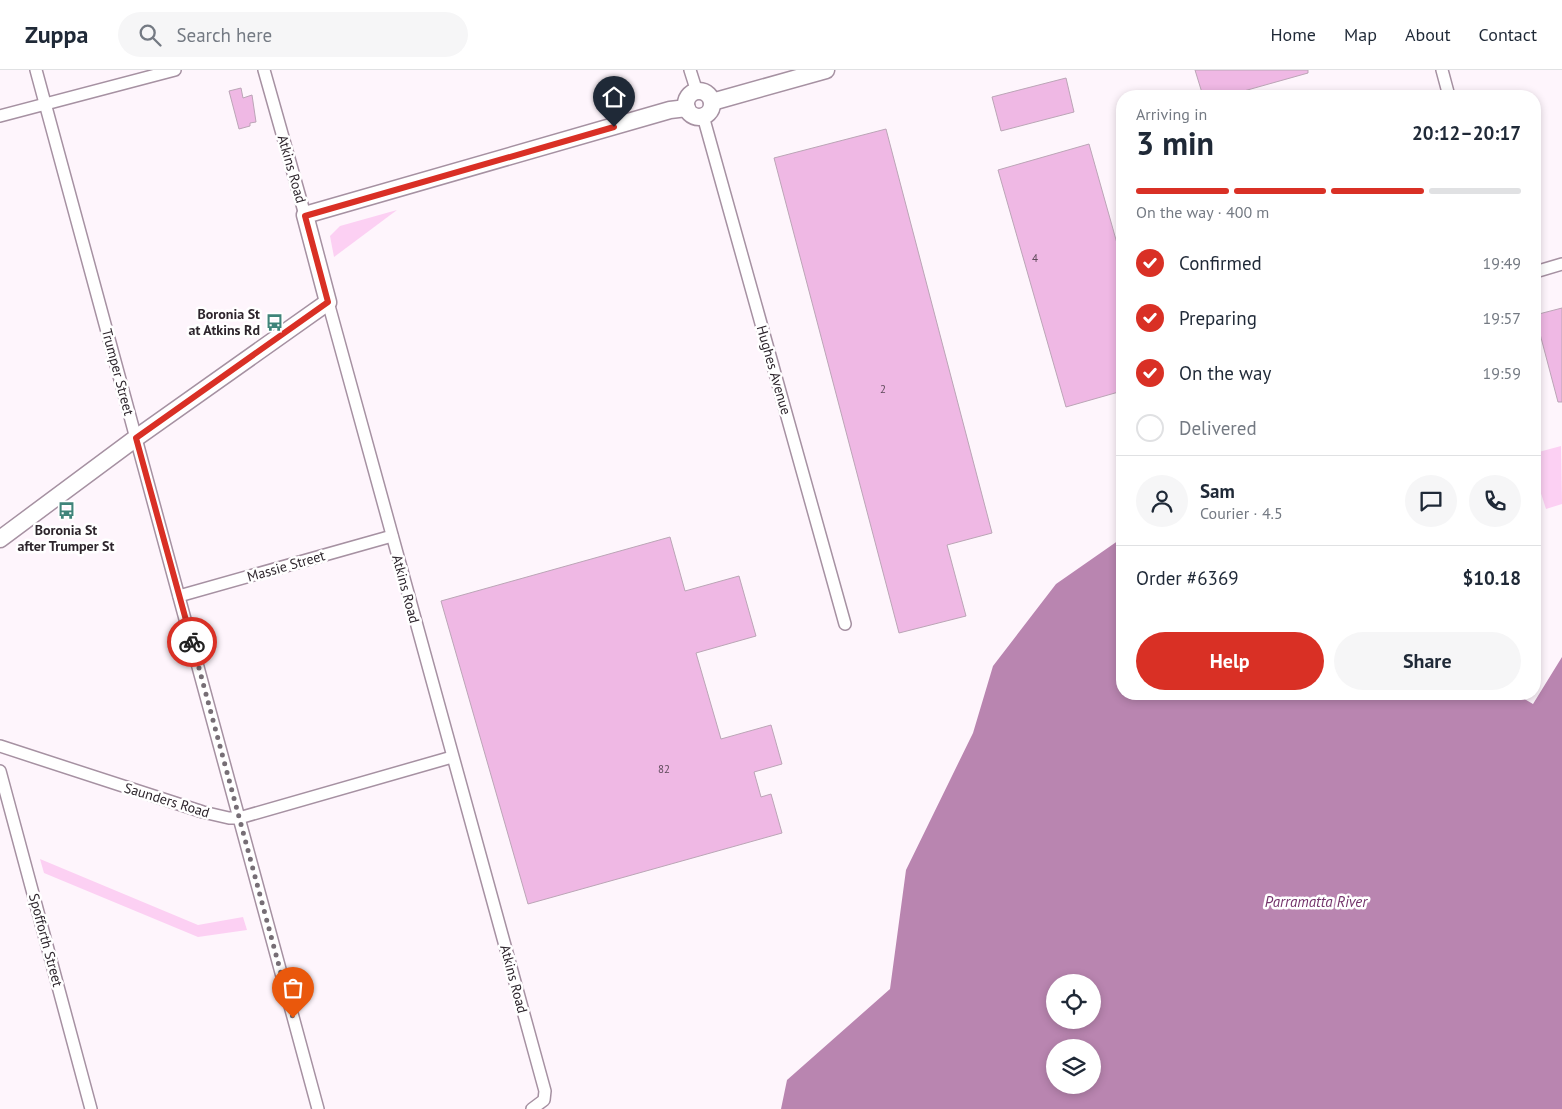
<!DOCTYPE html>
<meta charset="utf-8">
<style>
body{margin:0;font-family:"PT Sans",sans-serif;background:#f6f6f7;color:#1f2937;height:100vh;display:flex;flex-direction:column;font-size:19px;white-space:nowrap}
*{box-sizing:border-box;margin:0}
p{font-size:16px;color:#747a83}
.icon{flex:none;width:28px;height:28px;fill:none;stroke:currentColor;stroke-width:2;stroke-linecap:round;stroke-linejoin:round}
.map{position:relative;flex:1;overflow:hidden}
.drawer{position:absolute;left:1116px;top:20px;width:425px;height:610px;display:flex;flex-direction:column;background:#fff;border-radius:20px;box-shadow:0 2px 8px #0003}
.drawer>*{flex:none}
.controls{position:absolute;left:1046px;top:904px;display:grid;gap:10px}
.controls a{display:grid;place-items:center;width:55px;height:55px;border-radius:50%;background:#fff;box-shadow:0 2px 8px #0003;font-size:25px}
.pin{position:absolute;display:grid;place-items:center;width:42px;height:42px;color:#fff;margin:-51px -21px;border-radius:50% 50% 50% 0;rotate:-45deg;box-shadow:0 0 5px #0007}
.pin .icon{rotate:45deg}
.courier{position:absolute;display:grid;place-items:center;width:50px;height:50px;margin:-25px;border:4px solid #d93025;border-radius:50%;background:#fff;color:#222;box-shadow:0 1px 6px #0007}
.summary em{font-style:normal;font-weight:700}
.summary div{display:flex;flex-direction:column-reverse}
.summary{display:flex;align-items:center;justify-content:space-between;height:85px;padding:0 20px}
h1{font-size:32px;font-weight:700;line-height:38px}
.bar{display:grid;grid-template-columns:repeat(4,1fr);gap:8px 5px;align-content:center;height:60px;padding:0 20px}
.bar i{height:6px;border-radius:4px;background:#e0e1e3}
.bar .current{background:#d93025}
.bar p{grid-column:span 4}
.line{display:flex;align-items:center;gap:12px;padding:0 20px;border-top:1px solid #e0e1e3}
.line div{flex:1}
.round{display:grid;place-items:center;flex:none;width:52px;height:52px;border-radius:26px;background:#f6f6f7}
ol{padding:0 20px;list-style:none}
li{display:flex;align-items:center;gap:15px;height:55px}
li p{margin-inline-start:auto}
li .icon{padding:5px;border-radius:50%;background:#d93025;color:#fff;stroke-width:4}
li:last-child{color:#747a83}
li i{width:28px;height:28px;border:2px solid #e0e1e3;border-radius:50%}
.cta{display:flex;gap:10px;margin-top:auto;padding:10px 20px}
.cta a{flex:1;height:58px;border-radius:30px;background:#d93025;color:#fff;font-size:20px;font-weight:700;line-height:58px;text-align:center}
.cta a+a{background:#f6f6f7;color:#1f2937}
header{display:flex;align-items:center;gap:30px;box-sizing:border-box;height:70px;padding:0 25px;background:#fff;border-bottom:1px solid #e0e1e3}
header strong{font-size:24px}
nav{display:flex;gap:28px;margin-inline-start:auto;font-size:18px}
.search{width:350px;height:45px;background:#f6f6f7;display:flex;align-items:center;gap:12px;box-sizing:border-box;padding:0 18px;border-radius:28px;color:#747a83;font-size:19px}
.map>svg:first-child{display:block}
.green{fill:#fcd0f3}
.water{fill:#b985b0;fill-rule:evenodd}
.building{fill:#efb8e4;stroke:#bba5b6}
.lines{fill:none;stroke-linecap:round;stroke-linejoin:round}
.street-casing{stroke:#a691a2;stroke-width:14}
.secondary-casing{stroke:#a691a2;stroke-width:19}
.street{stroke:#fff;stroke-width:11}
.secondary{stroke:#fff;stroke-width:16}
.done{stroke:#766e75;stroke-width:5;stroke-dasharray:0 9}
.route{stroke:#d93025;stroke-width:6}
.labels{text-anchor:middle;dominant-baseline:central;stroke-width:5;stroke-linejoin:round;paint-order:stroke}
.number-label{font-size:11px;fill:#5e4a5a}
.street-label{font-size:14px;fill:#2d252c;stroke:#fff}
.poi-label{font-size:14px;font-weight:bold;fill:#2d252c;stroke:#fff;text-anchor:end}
.water-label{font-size:15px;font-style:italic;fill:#74346b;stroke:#fff}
</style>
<header>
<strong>Zuppa</strong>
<div class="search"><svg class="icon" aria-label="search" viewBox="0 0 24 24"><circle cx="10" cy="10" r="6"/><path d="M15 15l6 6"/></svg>Search here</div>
<nav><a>Home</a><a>Map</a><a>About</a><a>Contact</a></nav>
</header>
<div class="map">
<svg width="1562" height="1039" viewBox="0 0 1562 1039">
<rect width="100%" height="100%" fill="#fef5fc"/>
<g class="green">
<path d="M 397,140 L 334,187 L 330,166 L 340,156 Z"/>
<path d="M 1561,376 L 1562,434 L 1546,439 L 1535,405 L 1535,383 Z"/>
<path d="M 40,789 L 198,855 L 243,847 L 247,860 L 198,867 L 44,803 Z"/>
</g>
<path class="water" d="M 1122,468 L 1122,624 L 1516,624 L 1533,634 L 1562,587 L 1562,1039 L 781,1039 L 787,1010 L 890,919 L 906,800 L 973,663 L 993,596 L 1056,514 ZM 1092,912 L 1092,950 L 1055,950 L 1055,912 ZM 1055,978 L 1092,978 L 1092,1015 L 1055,1015 Z"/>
<g class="building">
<path d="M 1195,0 L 1308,0 L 1308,3 L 1226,26 L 1203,26 Z"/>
<path d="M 1066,8 L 1074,42 L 1001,61 L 992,27 Z"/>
<path d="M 241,18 L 243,28 L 252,25 L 256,52 L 250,53 L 250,56 L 239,59 L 229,21 Z"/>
<path d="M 886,59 L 992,463 L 947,475 L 966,546 L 899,563 L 774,88 Z"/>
<path d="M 1089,74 L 1122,191 L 1122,321 L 1066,337 L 998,100 Z"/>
<path d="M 1562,238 L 1562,332 L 1558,332 L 1535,245 Z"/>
<path d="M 670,467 L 685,521 L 739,506 L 756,566 L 696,583 L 721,669 L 771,655 L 782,694 L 754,702 L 761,727 L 771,724 L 782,763 L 528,834 L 441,531 Z"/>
</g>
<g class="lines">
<defs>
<g id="street">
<path d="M 36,0 L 318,1039"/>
<path d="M 264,0 L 305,145"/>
<path d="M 690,0 L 697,22"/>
<path d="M 1442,0 L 1449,26"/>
<path d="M 0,46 L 175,0"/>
<path d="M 703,46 L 845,554"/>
<path d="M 1535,202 L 1562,194"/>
<path d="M 328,232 L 545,1021 L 544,1030 L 532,1039"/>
<path d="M 179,526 L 392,466"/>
<path d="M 0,676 L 203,742 L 229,748 L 239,748 L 452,687"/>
<path d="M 0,701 L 91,1039"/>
</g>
<g id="secondary">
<circle cx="699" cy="34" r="13"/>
<path d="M 712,32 L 826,0"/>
<path d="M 0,469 L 136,368 L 328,232 L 305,145 L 670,40 L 687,38"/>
</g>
</defs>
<use href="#street" class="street-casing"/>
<use href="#secondary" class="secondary-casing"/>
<use href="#street" class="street"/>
<use href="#secondary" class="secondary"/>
</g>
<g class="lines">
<path class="done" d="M 192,572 L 293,948"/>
<path class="route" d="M 192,572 L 136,368 L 328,232 L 305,146 L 614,57"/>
</g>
<defs>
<symbol id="bus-bare" viewBox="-9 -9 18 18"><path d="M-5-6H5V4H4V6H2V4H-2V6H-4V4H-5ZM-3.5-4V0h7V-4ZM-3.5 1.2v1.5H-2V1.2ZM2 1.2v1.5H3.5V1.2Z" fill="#3f847a" stroke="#fff" stroke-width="2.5" paint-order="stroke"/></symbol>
</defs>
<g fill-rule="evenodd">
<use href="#bus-bare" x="262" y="240" width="25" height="25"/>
<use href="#bus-bare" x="54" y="428" width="25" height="25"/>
</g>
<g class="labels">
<g class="number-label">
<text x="1035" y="188">4</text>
<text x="883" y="319">2</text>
<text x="664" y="699">82</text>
</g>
<g class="street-label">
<text transform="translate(292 99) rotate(74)">Atkins Road</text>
<text transform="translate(774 300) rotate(74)">Hughes Avenue</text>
<text transform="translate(118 302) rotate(75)">Trumper Street</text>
<text transform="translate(286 496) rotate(-16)">Massie Street</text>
<text transform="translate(406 519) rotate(75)">Atkins Road</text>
<text transform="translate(167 730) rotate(17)">Saunders Road</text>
<text transform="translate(46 870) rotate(75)">Spofforth Street</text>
<text transform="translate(514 909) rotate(75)">Atkins Road</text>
</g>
<g class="poi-label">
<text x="260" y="244">Boronia St<tspan x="260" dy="16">at Atkins Rd</tspan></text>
<text x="66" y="460" text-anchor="middle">Boronia St<tspan x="66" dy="16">after Trumper St</tspan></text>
</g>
<g class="water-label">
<text x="1316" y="831">Parramatta River</text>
</g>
</g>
</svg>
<div class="controls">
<a><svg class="icon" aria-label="locate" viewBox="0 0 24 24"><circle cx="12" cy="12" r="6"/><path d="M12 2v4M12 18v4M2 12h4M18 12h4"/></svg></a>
<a><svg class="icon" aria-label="layers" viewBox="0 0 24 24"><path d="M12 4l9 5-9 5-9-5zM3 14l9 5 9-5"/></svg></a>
</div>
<div class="pin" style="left:293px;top:948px;background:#ea580c"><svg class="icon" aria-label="bag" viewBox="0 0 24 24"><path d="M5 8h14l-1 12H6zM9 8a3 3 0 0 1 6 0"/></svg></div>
<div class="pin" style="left:614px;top:57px;background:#1f2937"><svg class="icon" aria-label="home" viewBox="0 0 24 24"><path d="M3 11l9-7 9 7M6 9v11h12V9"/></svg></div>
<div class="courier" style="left:192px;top:572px"><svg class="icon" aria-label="bike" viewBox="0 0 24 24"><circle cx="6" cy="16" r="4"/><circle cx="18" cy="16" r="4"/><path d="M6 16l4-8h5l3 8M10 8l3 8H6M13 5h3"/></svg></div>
<section class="drawer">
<div class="summary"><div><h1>3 min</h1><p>Arriving in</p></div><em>20:12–20:17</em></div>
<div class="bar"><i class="current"></i><i class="current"></i><i class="current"></i><i></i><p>On the way · 400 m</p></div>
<ol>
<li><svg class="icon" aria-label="check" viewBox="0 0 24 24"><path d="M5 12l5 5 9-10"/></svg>Confirmed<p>19:49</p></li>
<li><svg class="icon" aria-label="check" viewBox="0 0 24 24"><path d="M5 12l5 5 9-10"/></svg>Preparing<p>19:57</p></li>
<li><svg class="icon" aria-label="check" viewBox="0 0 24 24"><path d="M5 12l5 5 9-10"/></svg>On the way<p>19:59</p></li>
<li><i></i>Delivered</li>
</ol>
<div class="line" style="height:90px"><a class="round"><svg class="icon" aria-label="person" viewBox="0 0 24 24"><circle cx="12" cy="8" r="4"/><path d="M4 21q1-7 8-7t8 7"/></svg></a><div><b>Sam</b><p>Courier · 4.5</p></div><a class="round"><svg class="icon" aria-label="chat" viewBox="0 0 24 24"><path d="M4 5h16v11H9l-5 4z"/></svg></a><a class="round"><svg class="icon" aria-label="phone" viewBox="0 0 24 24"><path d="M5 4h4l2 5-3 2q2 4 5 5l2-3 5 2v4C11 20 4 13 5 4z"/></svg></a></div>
<div class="line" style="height:65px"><div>Order #6369</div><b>$10.18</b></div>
<div class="cta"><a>Help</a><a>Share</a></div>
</section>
</div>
